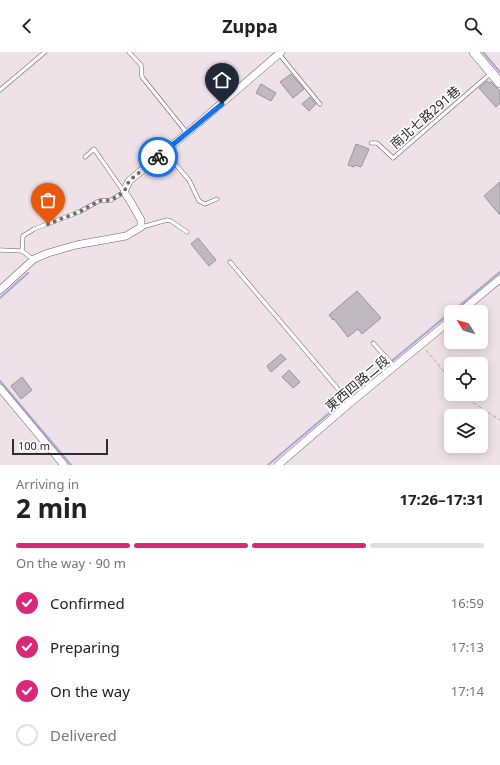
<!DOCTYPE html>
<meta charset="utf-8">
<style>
body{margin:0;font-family:"Noto Sans","Noto Sans TC",sans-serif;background:#f6f6f6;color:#202124;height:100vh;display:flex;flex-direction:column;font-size:15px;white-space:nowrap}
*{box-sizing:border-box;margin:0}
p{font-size:13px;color:#757577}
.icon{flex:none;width:22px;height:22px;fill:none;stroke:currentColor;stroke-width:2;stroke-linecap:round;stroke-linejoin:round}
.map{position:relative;height:413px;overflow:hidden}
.details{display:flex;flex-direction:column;background:#fff;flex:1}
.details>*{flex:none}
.needle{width:26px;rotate:307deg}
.buttons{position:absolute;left:444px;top:253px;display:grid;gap:8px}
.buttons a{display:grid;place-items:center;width:44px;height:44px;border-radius:6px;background:#fff;box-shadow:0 2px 10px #0003;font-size:20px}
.scale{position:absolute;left:12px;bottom:10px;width:96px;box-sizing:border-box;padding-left:4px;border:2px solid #302b2e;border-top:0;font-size:11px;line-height:14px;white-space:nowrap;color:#302b2e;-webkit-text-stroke:3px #fff;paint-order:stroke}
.pin{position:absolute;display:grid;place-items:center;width:34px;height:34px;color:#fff;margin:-41px -17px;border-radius:50% 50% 50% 0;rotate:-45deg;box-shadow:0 0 4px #0007}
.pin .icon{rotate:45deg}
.courier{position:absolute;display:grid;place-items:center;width:40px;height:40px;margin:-20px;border:3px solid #1a73e8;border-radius:50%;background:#fff;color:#222;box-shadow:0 1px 5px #0007}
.overview em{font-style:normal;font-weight:700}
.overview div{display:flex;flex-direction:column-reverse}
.overview{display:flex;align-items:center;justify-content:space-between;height:68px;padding:0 16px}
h1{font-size:26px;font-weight:700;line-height:30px}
.bar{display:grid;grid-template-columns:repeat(4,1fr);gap:6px 4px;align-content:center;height:48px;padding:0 16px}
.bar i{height:5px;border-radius:3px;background:#e0e0e0}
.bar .active{background:#db2777}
.bar p{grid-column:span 4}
ol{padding:0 16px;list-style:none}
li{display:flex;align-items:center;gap:12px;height:44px}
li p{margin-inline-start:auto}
li .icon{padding:4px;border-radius:50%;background:#db2777;color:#fff;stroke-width:4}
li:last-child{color:#757577}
li i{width:22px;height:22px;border:2px solid #e0e0e0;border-radius:50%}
header{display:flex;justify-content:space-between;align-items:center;height:52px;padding:0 16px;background:#fff;font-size:18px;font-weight:700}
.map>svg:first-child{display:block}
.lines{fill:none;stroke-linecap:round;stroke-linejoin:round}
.stream{stroke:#a8a7cd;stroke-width:2}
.building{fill:#c0b9c2;stroke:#98929b}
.service-casing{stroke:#6a5f64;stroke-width:4.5}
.minor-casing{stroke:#6a5f64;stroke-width:8}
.tertiary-casing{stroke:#6a5f64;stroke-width:10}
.path{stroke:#aea5aa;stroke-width:1;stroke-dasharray:4 2;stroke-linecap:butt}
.service{stroke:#fff;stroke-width:3.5}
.minor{stroke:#fff;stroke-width:7}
.tertiary{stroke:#fff;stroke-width:9}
.done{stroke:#726b6f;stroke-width:4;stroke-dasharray:0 7.2}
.route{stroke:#1a73e8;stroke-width:5}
.labels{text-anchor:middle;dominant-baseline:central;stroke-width:3.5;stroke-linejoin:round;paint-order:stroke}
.street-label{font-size:13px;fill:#302b2e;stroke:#fff}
</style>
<header><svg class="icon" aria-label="back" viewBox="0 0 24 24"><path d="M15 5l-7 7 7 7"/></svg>Zuppa<svg class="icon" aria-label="search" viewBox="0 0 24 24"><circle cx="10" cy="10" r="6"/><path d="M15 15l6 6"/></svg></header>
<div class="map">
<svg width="500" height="413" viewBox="0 0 500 413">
<rect width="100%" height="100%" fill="#eee2e8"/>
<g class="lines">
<g class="stream">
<path d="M 483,0 L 500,20"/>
<path d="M 0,246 L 28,221"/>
<path d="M 452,260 L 500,220"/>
<path d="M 0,329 L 71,413"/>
<path d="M 268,413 L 347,346 L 451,260"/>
</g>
</g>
<g class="building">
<path d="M 291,22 L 304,37 L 293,46 L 280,30 Z"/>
<path d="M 487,29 L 490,31 L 491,30 L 500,39 L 500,51 L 496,55 L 479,36 Z"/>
<path d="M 261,32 L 276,41 L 271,49 L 256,41 Z"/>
<path d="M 310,45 L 316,52 L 309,59 L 302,52 Z"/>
<path d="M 356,92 L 369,97 L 361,115 L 355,113 L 354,115 L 348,113 Z"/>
<path d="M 500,130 L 500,163 L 484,144 Z"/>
<path d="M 198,186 L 216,208 L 209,214 L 191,192 Z"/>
<path d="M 357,239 L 381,266 L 362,282 L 358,277 L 348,285 L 334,267 L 333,268 L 329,263 Z"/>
<path d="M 281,302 L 286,307 L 271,320 L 267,314 Z"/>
<path d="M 289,318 L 300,330 L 293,336 L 282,325 Z"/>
<path d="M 22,325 L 32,338 L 21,347 L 11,334 Z"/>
</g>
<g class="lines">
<defs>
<g id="service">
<path d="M 129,0 L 141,13 L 142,25 L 187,81"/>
<path d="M 279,2 L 320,52"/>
<path d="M 0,38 L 45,0"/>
<path d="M 371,91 L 377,91 L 393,106 L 490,22"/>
<path d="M 165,100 L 189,128 L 199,149 L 205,152 L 217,147"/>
<path d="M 142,175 L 167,168 L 171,169 L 187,180"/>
<path d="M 0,198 L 22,199 L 30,205 L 34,207"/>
<path d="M 22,199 L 23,184 L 34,177 L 79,160 L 99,149 L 111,148 L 124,140 L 94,97 L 85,105"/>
<path d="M 230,210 L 350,351"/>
<path d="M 373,291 L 395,315"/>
</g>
<g id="minor">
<path d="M 0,238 L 34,207 L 48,201 L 76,193 L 126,184 L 141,175 L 141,168 L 129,147 L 124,140 L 129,129 L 187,81 L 281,0"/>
<path d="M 460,260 L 500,227"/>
<path d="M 0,336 L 64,413"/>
<path d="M 278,413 L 350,351 L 451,268"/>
</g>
<path id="tertiary" d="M 474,0 L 500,31"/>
</defs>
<use href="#service" class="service-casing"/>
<use href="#minor" class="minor-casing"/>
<use href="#tertiary" class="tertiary-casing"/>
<g class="path">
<path d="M 426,298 L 451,328"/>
<path d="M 464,342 L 472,350 L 500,368"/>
</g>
<use href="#service" class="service"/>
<use href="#minor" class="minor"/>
<use href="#tertiary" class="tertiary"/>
</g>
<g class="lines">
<path class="done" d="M 48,172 L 79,160 L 99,149 L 111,148 L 124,140 L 129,129 L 158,105"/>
<path class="route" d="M 158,105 L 222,52"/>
</g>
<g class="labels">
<g class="street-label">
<text transform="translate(425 65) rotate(-41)">南北七路291巷</text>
<text transform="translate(357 331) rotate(-40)">東西四路二段</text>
</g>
</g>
</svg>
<div class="buttons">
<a><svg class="needle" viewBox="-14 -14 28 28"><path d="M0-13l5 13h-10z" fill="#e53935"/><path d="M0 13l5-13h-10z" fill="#757577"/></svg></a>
<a><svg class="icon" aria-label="locate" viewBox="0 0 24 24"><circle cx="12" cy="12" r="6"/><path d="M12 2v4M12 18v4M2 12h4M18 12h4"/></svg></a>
<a><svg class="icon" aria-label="layers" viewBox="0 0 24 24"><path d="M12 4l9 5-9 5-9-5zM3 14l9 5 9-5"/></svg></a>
</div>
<div class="scale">100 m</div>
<div class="pin" style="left:48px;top:172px;background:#ea580c"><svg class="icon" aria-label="bag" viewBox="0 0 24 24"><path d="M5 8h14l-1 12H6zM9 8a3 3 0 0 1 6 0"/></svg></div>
<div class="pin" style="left:222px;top:52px;background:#1f2937"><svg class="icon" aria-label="home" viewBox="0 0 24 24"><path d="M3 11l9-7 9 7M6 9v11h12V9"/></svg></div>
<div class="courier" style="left:158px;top:105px"><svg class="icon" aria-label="bike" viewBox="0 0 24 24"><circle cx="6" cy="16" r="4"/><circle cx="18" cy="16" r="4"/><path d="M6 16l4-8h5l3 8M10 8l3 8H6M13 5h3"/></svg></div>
</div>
<section class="details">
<div class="overview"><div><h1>2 min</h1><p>Arriving in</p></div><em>17:26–17:31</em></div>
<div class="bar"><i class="active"></i><i class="active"></i><i class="active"></i><i></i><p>On the way · 90 m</p></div>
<ol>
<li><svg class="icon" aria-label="check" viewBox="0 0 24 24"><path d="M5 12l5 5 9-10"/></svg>Confirmed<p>16:59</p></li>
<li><svg class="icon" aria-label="check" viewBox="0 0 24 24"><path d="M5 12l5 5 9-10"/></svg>Preparing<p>17:13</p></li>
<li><svg class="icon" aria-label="check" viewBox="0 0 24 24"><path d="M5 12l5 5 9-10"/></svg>On the way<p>17:14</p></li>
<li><i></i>Delivered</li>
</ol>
</section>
